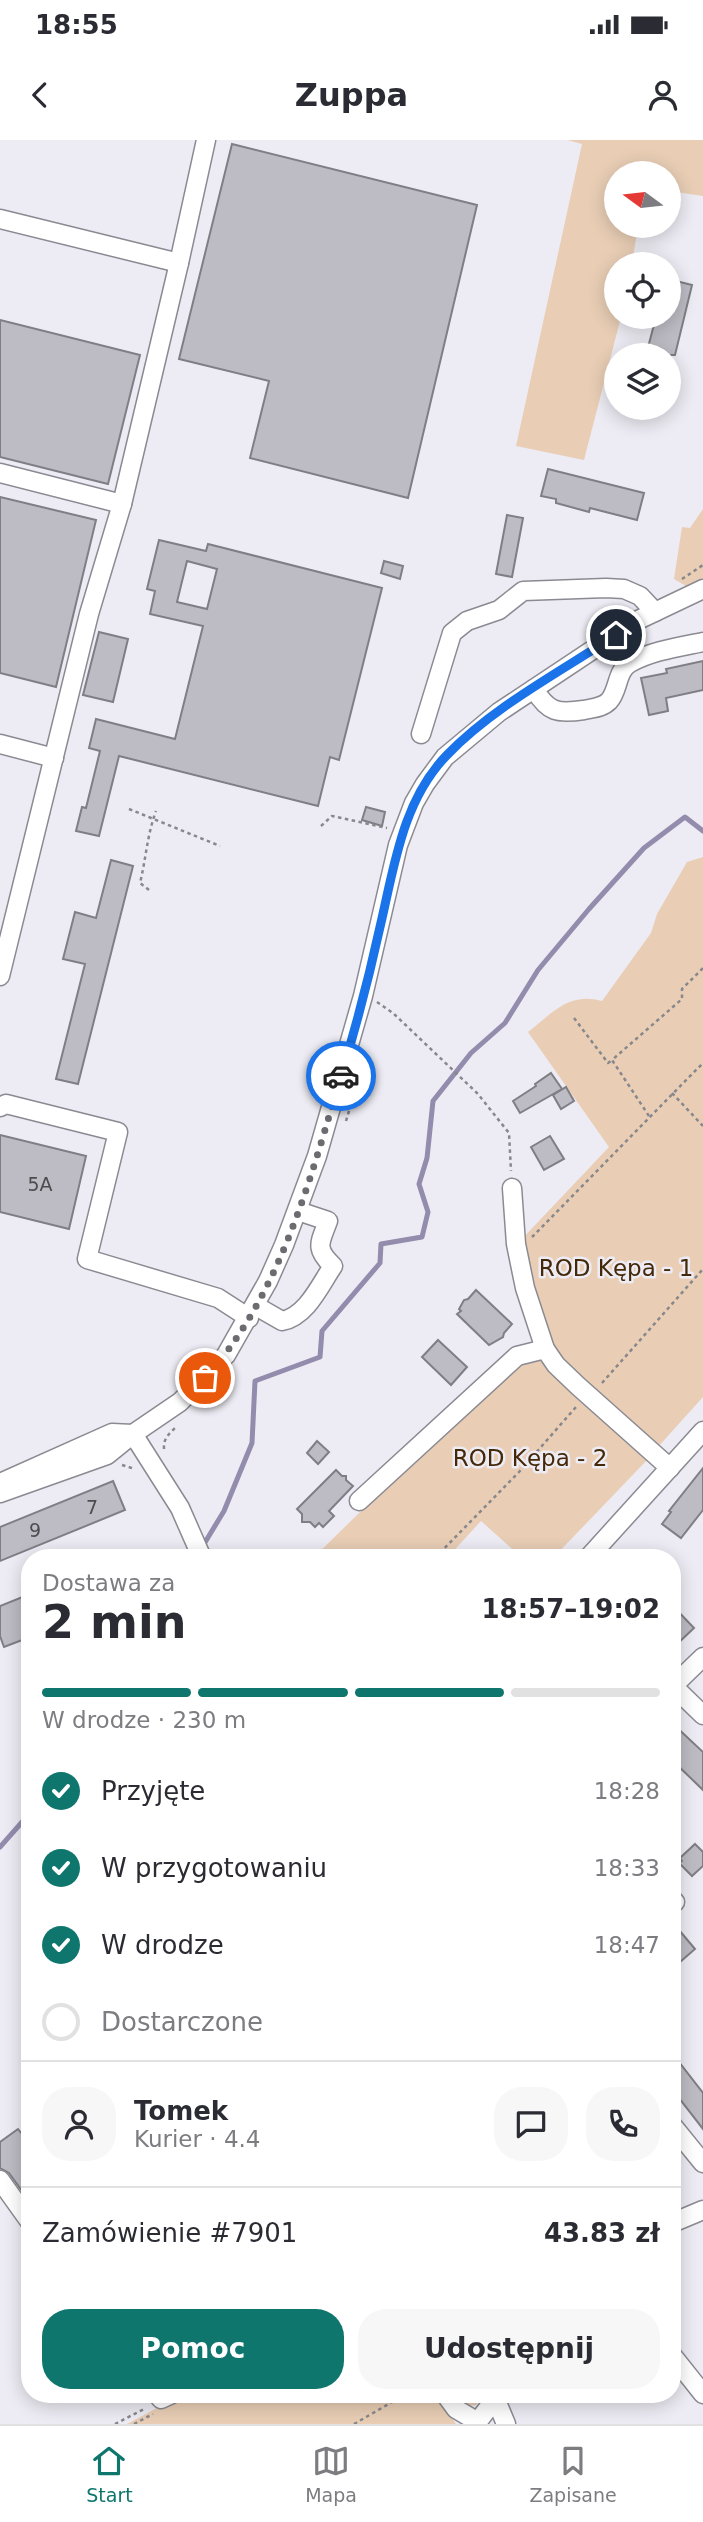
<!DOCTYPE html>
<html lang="pl">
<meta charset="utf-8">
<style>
body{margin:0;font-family:"DejaVu Sans",sans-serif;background:#f7f7f7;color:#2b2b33;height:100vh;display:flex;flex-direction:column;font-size:26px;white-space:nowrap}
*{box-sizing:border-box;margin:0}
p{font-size:23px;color:#7c7c81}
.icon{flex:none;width:38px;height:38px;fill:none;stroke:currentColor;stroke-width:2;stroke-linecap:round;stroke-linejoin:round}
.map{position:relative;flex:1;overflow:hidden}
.drawer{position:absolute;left:21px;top:1409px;width:660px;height:854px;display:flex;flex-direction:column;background:#fff;border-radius:28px;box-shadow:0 4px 18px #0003}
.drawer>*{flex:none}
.needle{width:46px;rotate:285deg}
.tools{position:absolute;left:604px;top:21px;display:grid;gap:14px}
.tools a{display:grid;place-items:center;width:77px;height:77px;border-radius:50%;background:#fff;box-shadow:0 4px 18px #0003;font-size:35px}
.pin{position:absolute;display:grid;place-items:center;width:60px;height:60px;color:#fff;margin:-30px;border:4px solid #fff;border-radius:50%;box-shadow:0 2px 7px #0007}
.courier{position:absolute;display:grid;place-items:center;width:70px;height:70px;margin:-35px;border:5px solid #1a73e8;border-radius:50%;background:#fff;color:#222;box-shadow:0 2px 9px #0007}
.overview em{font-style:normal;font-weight:600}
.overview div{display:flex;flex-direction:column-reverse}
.overview{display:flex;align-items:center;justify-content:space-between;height:119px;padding:0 21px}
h1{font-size:46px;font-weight:600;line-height:52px}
.bar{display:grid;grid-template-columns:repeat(4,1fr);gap:10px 7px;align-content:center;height:84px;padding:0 21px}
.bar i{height:9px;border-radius:5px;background:#e1e1e2}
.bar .selected{background:#0f766e}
.bar p{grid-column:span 4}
.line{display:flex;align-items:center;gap:18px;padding:0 21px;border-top:2px solid #e1e1e2}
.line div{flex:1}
.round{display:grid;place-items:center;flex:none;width:74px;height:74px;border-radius:28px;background:#f7f7f7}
ol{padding:0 21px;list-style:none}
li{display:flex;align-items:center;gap:21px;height:77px}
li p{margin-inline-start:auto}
li .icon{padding:7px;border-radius:50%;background:#0f766e;color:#fff;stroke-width:4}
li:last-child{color:#7c7c81}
li i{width:38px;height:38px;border:4px solid #e1e1e2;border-radius:50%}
.action{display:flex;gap:14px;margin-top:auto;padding:14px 21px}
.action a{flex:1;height:80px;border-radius:28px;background:#0f766e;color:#fff;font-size:28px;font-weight:600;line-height:80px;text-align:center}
.action a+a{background:#f7f7f7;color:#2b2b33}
.status{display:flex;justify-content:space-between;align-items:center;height:49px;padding:0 35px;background:#fff;direction:ltr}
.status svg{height:19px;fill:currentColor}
header{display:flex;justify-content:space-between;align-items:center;height:91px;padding:0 21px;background:#fff;font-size:32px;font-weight:600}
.menu{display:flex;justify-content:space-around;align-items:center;height:98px;border-top:2px solid #e1e1e2;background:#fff;font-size:19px;color:#7c7c81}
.menu a{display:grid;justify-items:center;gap:4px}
.menu .selected{color:#0f766e}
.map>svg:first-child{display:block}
.green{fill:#e9ceb5}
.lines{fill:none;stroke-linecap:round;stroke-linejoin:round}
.stream{stroke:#938cad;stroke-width:5}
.building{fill:#bdbcc4;stroke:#7f7e85;stroke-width:2;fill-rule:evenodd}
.minor-casing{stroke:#8b8a92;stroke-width:21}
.path{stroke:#87878c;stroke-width:2.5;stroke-dasharray:3.5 3.5;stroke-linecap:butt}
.minor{stroke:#fff;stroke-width:18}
.done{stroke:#6c6b70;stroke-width:7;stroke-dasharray:0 12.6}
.route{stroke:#1a73e8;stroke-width:9}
.labels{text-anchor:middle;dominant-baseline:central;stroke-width:5;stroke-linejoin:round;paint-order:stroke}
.number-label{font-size:19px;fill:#4c4c50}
.park-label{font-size:23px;fill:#452807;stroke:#edecf4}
</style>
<div class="status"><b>18:55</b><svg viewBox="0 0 49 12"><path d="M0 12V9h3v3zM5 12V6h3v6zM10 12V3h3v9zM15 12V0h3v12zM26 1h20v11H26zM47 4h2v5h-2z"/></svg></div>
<header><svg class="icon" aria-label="back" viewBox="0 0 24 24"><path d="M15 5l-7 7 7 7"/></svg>Zuppa<svg class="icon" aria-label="person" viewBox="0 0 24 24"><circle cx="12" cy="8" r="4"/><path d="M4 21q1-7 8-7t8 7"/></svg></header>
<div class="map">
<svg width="703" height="2284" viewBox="0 0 703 2284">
<rect width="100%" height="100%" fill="#edecf4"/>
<g class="green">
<path d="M 567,0 L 703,0 L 703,56 L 669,51 L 668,33 L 616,33 L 616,86 L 638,86 L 632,124 L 616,124 L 616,177 L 621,177 L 584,320 L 516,306 L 582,4 Z"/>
<path d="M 703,369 L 703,438 L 686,446 L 674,439 L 682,387 L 690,388 Z"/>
<path d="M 703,717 L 703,1257 L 657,1308 L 552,1212 L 520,1101 L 609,1007 L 528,892 C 553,873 568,852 602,861 L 651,793 L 657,774 L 687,722 Z"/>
<path d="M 536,1217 L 649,1318 L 554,1417 L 521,1417 L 481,1381 L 448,1417 L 313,1418 L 512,1224 Z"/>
<path d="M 183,2254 L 435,2254 L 456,2284 L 127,2284 Z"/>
<path d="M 458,2254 L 484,2254 L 476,2265 L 467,2266 Z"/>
</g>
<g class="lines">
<g class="stream">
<path d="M 201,1409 L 224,1371 L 252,1303 L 255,1241 L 320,1217 L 322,1191 L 380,1123 L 381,1104 L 422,1097 L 428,1072 L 419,1044 L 427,1018 L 433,961 L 471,913 L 505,883 L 538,830 L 589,769 L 644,708 L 685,677 L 703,691"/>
<path d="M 0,1707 L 30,1673"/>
</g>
</g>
<g class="building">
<path d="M 232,4 L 477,65 L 408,358 L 250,318 L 269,241 L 179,219 Z"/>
<path d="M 668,139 L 692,145 L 675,215 L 646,215 L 656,177 L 668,177 Z"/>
<path d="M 0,180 L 140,215 L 108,344 L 0,317 Z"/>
<path d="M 548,329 L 644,353 L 637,380 L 590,368 L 589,372 L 556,363 L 556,359 L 541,356 Z"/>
<path d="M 0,357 L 96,380 L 56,547 L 0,533 Z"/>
<path d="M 507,375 L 523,378 L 512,437 L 496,434 Z"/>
<path d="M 159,400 L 206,411 L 208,404 L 382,448 L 339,620 L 330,617 L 318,666 L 119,616 L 99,696 L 76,691 L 82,667 L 86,668 L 100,611 L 89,608 L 96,579 L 175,599 L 203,486 L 150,474 L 155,451 L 147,449 ZM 187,421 L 217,429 L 207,469 L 177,462 Z"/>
<path d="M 384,421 L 403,426 L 400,439 L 381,433 Z"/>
<path d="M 99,492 L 128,499 L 113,562 L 83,555 Z"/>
<path d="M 703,521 L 703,550 L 666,558 L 668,571 L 649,575 L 641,538 L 667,533 L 666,529 Z"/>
<path d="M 366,667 L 385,672 L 382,686 L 362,680 Z"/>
<path d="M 111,720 L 133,726 L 78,944 L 56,939 L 85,824 L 63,819 L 75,772 L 96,778 Z"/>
<path d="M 551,933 L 562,949 L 520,973 L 513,961 L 536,946 L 535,944 Z"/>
<path d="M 566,947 L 574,961 L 561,969 L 553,955 Z"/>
<path d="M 0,995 L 86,1016 L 69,1089 L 0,1072 Z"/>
<path d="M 550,996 L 564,1019 L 544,1030 L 531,1007 Z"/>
<path d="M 476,1150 L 512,1184 L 504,1193 L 503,1197 L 489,1205 L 457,1174 L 461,1171 L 459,1169 L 464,1160 L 468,1159 Z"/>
<path d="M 438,1200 L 467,1227 L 451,1245 L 422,1217 Z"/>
<path d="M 317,1301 L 329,1312 L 318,1324 L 307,1313 Z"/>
<path d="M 703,1328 L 703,1370 L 681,1398 L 662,1384 L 671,1372 L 669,1371 Z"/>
<path d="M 336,1330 L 342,1336 L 346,1336 L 346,1340 L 353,1346 L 329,1371 L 334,1376 L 323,1387 L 319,1383 L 315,1387 L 310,1382 L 302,1382 L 302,1374 L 297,1369 Z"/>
<path d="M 113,1341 L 125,1370 L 0,1421 L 0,1387 Z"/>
<path d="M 30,1454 L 30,1497 L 4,1507 L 0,1496 L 0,1466 Z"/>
<path d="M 672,1465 L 694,1488 L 672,1509 Z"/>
<path d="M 672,1583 L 703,1612 L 703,1650 L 672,1620 Z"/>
<path d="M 695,1704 L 703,1712 L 703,1726 L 692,1736 L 679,1723 L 682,1721 L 680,1718 Z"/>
<path d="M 679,1790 L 695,1809 L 672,1829 L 672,1797 Z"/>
<path d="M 672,1913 L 703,1953 L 703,1989 L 672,1949 Z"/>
<path d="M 18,1989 L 30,2004 L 30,2062 L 9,2033 L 0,2028 L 0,2002 Z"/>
</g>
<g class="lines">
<defs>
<g id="minor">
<path d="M 0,79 L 179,123"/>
<path d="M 0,333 L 122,364"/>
<path d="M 534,549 C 548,572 557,574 584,570 C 593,568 602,568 609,561 C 619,550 616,531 630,523 C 651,511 679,507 703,502"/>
<path d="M 421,594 L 452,493 L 467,481 L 499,470 L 523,451 L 606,448 L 624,449 L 640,456 L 655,472"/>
<path d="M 0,604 L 54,618"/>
<path d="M 0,836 L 89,474 L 122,364 L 179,123 L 206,0"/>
<path d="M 0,967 L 6,964 L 118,992 L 87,1119 L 218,1158 L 249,1178"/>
<path d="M 512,1048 L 516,1104 L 525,1148 L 545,1209 L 556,1225 L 578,1246 L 670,1328"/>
<path d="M 256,1166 L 282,1181 C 307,1176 320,1145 333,1126 C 314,1108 320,1103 328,1081 L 298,1071"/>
<path d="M 0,1343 L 112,1293 L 133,1294 L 107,1315 L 0,1353"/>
<path d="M 359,1361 L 517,1216 L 545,1209"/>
<path d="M 202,1418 L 180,1368 L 133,1294 L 180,1262 L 226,1215 L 268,1141 L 284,1105 L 317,1016 L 363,856 L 398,705 L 414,663 L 425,644 L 445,617 L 499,572 L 636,481 L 703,449"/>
<path d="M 588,1418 L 703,1291"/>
<path d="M 673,1546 L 703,1575"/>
<path d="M 672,1547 L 703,1517"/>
<path d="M 672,1759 L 675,1762"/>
<path d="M 672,1985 L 703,2023"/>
<path d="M 0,2040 L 30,2082"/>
<path d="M 672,2083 L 703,2070"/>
<path d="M 672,2215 L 703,2254"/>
<path d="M 157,2254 L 161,2259 L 172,2254"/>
<path d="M 445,2254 L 456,2269 L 478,2282"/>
<path d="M 496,2260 L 506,2284"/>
<path d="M 476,2284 L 499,2254"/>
</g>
</defs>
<use href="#minor" class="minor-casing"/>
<g class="path">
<path d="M 682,439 L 703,425"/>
<path d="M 129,669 L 220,706"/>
<path d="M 321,686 L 332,676 L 387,688"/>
<path d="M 149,750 L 140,743 C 146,719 147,695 156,671"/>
<path d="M 377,862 L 393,873 L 478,954 L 509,993 L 511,1031"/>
<path d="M 574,878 L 608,923 L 612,920"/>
<path d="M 672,953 L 703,986"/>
<path d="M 649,976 L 612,920 L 682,859 L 682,849 L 703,828"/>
<path d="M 346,981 L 354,954"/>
<path d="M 532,1097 L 703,923"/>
<path d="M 602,1243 L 703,1129"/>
<path d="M 164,1309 C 163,1298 170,1293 177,1286"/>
<path d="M 122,1325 L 135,1329"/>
<path d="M 435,1418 L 519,1332 L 576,1267"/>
<path d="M 115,2284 L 146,2268"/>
<path d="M 134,2284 L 153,2274"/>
<path d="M 354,2284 L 406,2254"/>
</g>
<use href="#minor" class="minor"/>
</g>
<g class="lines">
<path class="done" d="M 205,1238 C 280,1156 310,1040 341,936"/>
<path class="route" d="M 341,936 C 356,887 369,837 380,787 C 394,728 402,661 447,615 C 493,567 560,532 616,495"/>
</g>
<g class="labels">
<g class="number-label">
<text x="40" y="1044">5A</text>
<text x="92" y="1367">7</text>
<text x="35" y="1390">9</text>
</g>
<g class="park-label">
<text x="616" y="1128">ROD Kępa - 1</text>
<text x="530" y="1318">ROD Kępa - 2</text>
</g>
</g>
</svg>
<div class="tools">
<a><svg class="needle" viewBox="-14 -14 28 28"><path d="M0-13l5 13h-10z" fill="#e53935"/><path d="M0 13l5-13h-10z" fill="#7c7c81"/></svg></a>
<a><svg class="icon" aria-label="locate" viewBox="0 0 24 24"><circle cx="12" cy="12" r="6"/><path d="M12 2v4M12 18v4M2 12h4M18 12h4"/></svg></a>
<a><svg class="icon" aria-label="layers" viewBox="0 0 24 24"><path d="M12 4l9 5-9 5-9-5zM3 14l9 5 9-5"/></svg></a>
</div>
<div class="pin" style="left:205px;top:1238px;background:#ea580c"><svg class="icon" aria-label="bag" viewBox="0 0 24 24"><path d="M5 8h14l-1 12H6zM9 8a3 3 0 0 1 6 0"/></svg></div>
<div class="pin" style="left:616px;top:495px;background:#1f2937"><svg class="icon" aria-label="home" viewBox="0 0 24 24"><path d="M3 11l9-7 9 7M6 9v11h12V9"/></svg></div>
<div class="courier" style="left:341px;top:936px"><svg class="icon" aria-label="car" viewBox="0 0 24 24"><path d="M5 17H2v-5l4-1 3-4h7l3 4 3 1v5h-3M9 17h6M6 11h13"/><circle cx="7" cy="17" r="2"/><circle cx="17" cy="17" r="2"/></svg></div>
<section class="drawer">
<div class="overview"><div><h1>2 min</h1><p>Dostawa za</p></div><em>18:57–19:02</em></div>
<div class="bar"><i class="selected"></i><i class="selected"></i><i class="selected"></i><i></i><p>W drodze · 230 m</p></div>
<ol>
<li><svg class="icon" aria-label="check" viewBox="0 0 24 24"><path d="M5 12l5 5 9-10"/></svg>Przyjęte<p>18:28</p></li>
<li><svg class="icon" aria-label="check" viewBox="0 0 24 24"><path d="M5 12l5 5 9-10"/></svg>W przygotowaniu<p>18:33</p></li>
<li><svg class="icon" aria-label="check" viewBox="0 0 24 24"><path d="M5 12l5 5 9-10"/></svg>W drodze<p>18:47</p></li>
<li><i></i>Dostarczone</li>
</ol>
<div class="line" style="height:126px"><a class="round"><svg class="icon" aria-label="person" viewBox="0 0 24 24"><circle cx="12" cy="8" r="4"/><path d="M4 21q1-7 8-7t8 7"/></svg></a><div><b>Tomek</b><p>Kurier · 4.4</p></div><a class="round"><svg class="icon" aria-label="chat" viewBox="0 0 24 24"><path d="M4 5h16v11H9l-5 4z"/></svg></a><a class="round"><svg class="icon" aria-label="phone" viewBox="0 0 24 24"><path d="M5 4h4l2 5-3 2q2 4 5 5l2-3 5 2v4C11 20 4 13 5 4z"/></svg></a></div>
<div class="line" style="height:91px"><div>Zamówienie #7901</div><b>43.83 zł</b></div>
<div class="action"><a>Pomoc</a><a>Udostępnij</a></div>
</section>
</div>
<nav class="menu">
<a class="selected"><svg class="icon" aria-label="home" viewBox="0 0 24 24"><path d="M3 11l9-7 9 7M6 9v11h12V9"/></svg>Start</a>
<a><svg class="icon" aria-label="map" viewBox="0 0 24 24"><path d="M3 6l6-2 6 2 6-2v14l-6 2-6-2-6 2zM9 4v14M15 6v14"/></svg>Mapa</a>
<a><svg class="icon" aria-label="saved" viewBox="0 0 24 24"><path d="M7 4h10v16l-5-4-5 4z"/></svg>Zapisane</a>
</nav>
